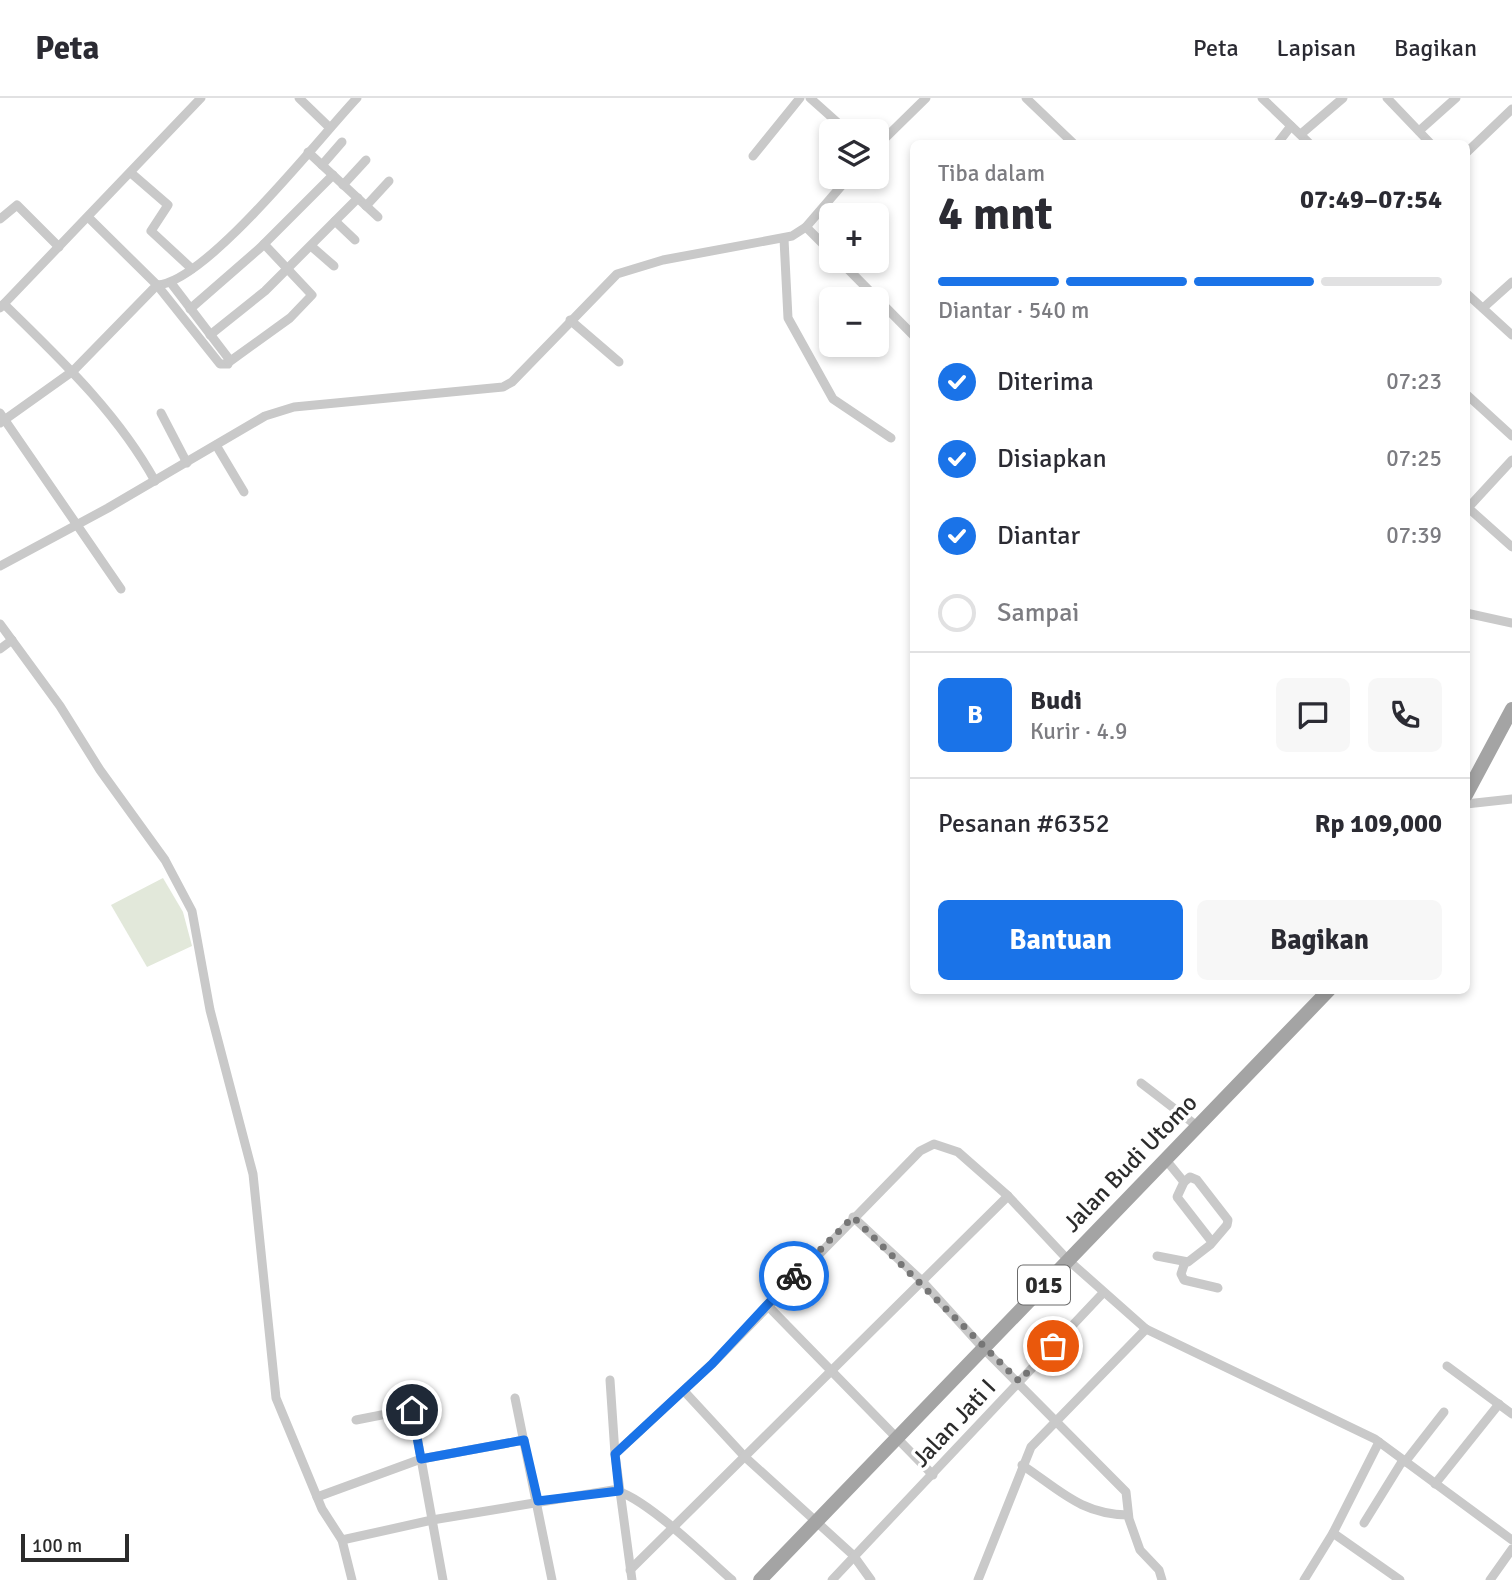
<!DOCTYPE html>
<html lang="id">
<meta charset="utf-8">
<style>
body{margin:0;font-family:Signika,sans-serif;background:#f7f7f7;color:#2b2b33;height:100vh;display:flex;flex-direction:column;font-size:26px;white-space:nowrap}
*{box-sizing:border-box;margin:0}
p{font-size:23px;color:#7c7c81}
.icon{flex:none;width:38px;height:38px;fill:none;stroke:currentColor;stroke-width:2;stroke-linecap:round;stroke-linejoin:round}
.map{position:relative;flex:1;overflow:hidden}
.drawer{position:absolute;left:910px;top:42px;width:560px;height:854px;display:flex;flex-direction:column;background:#fff;border-radius:10px;box-shadow:0 4px 10px #0003}
.drawer>*{flex:none}
.tools{position:absolute;left:819px;top:21px;display:grid;gap:14px}
.tools a{display:grid;place-items:center;width:70px;height:70px;border-radius:10px;background:#fff;box-shadow:0 4px 10px #0003;font-size:35px}
.scale{position:absolute;left:21px;bottom:18px;width:108px;box-sizing:border-box;padding-left:7px;border:4px solid #2c2c2c;border-top:0;font-size:19px;line-height:24px;white-space:nowrap;color:#2c2c2c;-webkit-text-stroke:5px #fff;paint-order:stroke}
.pin{position:absolute;display:grid;place-items:center;width:60px;height:60px;color:#fff;margin:-30px;border:4px solid #fff;border-radius:50%;box-shadow:0 2px 7px #0007}
.courier{position:absolute;display:grid;place-items:center;width:70px;height:70px;margin:-35px;border:5px solid #1a73e8;border-radius:50%;background:#fff;color:#222;box-shadow:0 2px 9px #0007}
.head em{font-style:normal;font-weight:800}
.head div{display:flex;flex-direction:column-reverse}
.head{display:flex;align-items:center;justify-content:space-between;height:119px;padding:0 28px}
h1{font-size:46px;font-weight:800;line-height:52px}
.bar{display:grid;grid-template-columns:repeat(4,1fr);gap:10px 7px;align-content:center;height:84px;padding:0 28px}
.bar i{height:9px;border-radius:5px;background:#e1e1e2}
.bar .selected{background:#1a73e8}
.bar p{grid-column:span 4}
.line{display:flex;align-items:center;gap:18px;padding:0 28px;border-top:2px solid #e1e1e2}
.line div{flex:1}
.round{display:grid;place-items:center;flex:none;width:74px;height:74px;border-radius:10px;background:#f7f7f7}
ol{padding:0 28px;list-style:none}
li{display:flex;align-items:center;gap:21px;height:77px}
li p{margin-inline-start:auto}
li .icon{padding:7px;border-radius:50%;background:#1a73e8;color:#fff;stroke-width:4}
li:last-child{color:#7c7c81}
li i{width:38px;height:38px;border:4px solid #e1e1e2;border-radius:50%}
.primary-button{display:flex;gap:14px;margin-top:auto;padding:14px 28px}
.primary-button a{flex:1;height:80px;border-radius:10px;background:#1a73e8;color:#fff;font-size:28px;font-weight:800;line-height:80px;text-align:center}
.primary-button a+a{background:#f7f7f7;color:#2b2b33}
header{display:flex;align-items:center;gap:42px;box-sizing:border-box;height:98px;padding:0 35px;background:#fff;border-bottom:2px solid #e1e1e2}
header strong{font-size:33px}
nav{display:flex;gap:38px;margin-inline-start:auto;font-size:24px}
.map>svg:first-child{display:block}
.green{fill:#e2e8da}
.lines{fill:none;stroke-linecap:round;stroke-linejoin:round}
.street{stroke:#c9c9c9;stroke-width:9}
.primary{stroke:#a4a4a4;stroke-width:14}
.done{stroke:#767676;stroke-width:7;stroke-dasharray:0 12.6}
.route{stroke:#1a73e8;stroke-width:9}
.labels{text-anchor:middle;dominant-baseline:central;stroke-width:7;stroke-linejoin:round;paint-order:stroke}
.shield{fill:#fff;stroke:#6b6b6b;stroke-width:2}
.shield-label{font-size:23px;font-weight:bold;fill:#2c2c2c}
.street-label{font-size:24px;fill:#2c2c2c;stroke:#fff}
</style>
<header>
<strong>Peta</strong>
<nav><a>Peta</a><a>Lapisan</a><a>Bagikan</a></nav>
</header>
<div class="map">
<svg width="1512" height="1482" viewBox="0 0 1512 1482">
<rect width="100%" height="100%" fill="#fff"/>
<path class="green" d="M 163,780 L 183,814 L 192,848 L 147,869 L 111,807 Z"/>
<g class="lines">
<g class="street">
<path d="M 299,0 L 329,29"/>
<path d="M 810,0 L 847,33"/>
<path d="M 1026,0 L 1074,46"/>
<path d="M 1262,0 L 1310,46"/>
<path d="M 1387,0 L 1431,46"/>
<path d="M 1419,33 L 1456,0"/>
<path d="M 1301,36 L 1343,0"/>
<path d="M 1277,46 L 1291,28"/>
<path d="M 877,48 L 926,0"/>
<path d="M 308,54 L 378,119"/>
<path d="M 1466,55 L 1512,11"/>
<path d="M 753,58 L 800,0"/>
<path d="M 322,67 L 342,44"/>
<path d="M 131,75 L 168,107 L 151,133 L 192,171"/>
<path d="M 343,87 L 366,62"/>
<path d="M 366,108 L 389,83"/>
<path d="M 0,121 L 17,107 L 59,149"/>
<path d="M 335,123 L 355,142"/>
<path d="M 806,129 L 831,154"/>
<path d="M 784,141 L 788,220 L 833,301 L 891,340"/>
<path d="M 311,148 L 334,168"/>
<path d="M 840,163 L 914,238"/>
<path d="M 157,187 C 206,185 320,39 357,0"/>
<path d="M 157,187 L 220,266 L 228,266 L 229,261 L 171,185"/>
<path d="M 1466,195 L 1512,237"/>
<path d="M 4,206 C 60,261 117,314 155,383"/>
<path d="M 0,210 L 201,0"/>
<path d="M 1483,210 L 1512,184"/>
<path d="M 190,211 L 260,150 L 333,77"/>
<path d="M 570,222 L 619,264"/>
<path d="M 210,237 L 265,193 L 358,100"/>
<path d="M 229,264 L 290,220 L 312,197 L 264,146"/>
<path d="M 1466,296 L 1512,338"/>
<path d="M 0,315 L 121,491"/>
<path d="M 161,315 L 187,365"/>
<path d="M 0,325 L 73,273 L 157,187 L 88,119"/>
<path d="M 216,347 L 244,394"/>
<path d="M 1466,408 L 1512,449"/>
<path d="M 1466,412 L 1512,362"/>
<path d="M 0,468 L 108,410 L 265,318 L 294,309 L 503,289 L 512,284 L 617,176 L 663,162 L 792,138 L 806,129 L 849,79"/>
<path d="M 1466,515 L 1512,525"/>
<path d="M 0,526 L 60,608 L 100,672 L 165,762 L 192,813 L 210,912 L 253,1076 L 276,1300 L 322,1411 L 342,1442 L 432,1422 L 613,1392 C 643,1397 707,1460 732,1482"/>
<path d="M 0,551 L 12,542"/>
<path d="M 1466,706 L 1512,701"/>
<path d="M 1141,985 L 1197,1028"/>
<path d="M 1166,1062 L 1184,1084"/>
<path d="M 853,1119 L 922,1183 L 982,1249 L 1126,1394 L 1129,1421 L 1140,1452 L 1159,1472 L 1162,1482"/>
<path d="M 1157,1158 L 1188,1164 L 1210,1147 L 1227,1127 L 1228,1122 L 1197,1082 L 1190,1079 L 1184,1084 L 1177,1099 L 1212,1144"/>
<path d="M 1185,1164 L 1181,1176 L 1184,1182 L 1218,1190"/>
<path d="M 767,1207 L 933,1377"/>
<path d="M 1447,1268 L 1512,1316"/>
<path d="M 610,1282 L 615,1356"/>
<path d="M 684,1293 L 745,1359 L 853,1457 L 871,1482"/>
<path d="M 515,1300 L 552,1482"/>
<path d="M 356,1322 L 412,1311 L 443,1482"/>
<path d="M 1405,1364 L 1444,1314"/>
<path d="M 1022,1367 C 1060,1392 1080,1416 1128,1417"/>
<path d="M 1435,1386 L 1499,1306"/>
<path d="M 317,1399 L 421,1361 L 524,1342"/>
<path d="M 1364,1425 L 1403,1362"/>
<path d="M 1333,1435 L 1400,1482"/>
<path d="M 342,1442 L 352,1482"/>
<path d="M 630,1472 L 1008,1098"/>
<path d="M 632,1482 L 615,1356 L 712,1266 L 920,1053 L 934,1046 L 958,1054 L 1008,1098 L 1068,1162 L 1146,1231 L 1375,1341 L 1512,1442"/>
<path d="M 832,1482 L 1103,1195"/>
<path d="M 978,1482 L 1031,1349 L 1146,1231"/>
<path d="M 1304,1482 L 1333,1435 L 1379,1344"/>
<path d="M 1490,1482 L 1512,1451"/>
</g>
<g class="primary">
<path d="M 1466,697 L 1512,611"/>
<path d="M 760,1482 L 1329,892"/>
</g>
</g>
<g class="lines">
<path class="done" d="M 794,1178 L 853,1119 L 1019,1283 L 1053,1248"/>
<path class="route" d="M 412,1312 L 421,1361 L 524,1342 L 538,1403 L 619,1393 L 615,1356 L 712,1266 L 794,1178"/>
</g>
<g class="labels">
<rect class="shield" x="1018" y="1167.5" width="52" height="39" rx="5"/>
<g class="shield-label">
<text x="1044" y="1187">015</text>
</g>
<g class="street-label">
<text transform="translate(1130 1065) rotate(-46)">Jalan Budi Utomo</text>
<text transform="translate(954 1325) rotate(-47)">Jalan Jati I</text>
</g>
</g>
</svg>
<div class="tools">
<a><svg class="icon" aria-label="layers" viewBox="0 0 24 24"><path d="M12 4l9 5-9 5-9-5zM3 14l9 5 9-5"/></svg></a>
<a>+</a>
<a>−</a>
</div>
<div class="scale">100 m</div>
<div class="pin" style="left:1053px;top:1248px;background:#ea580c"><svg class="icon" aria-label="bag" viewBox="0 0 24 24"><path d="M5 8h14l-1 12H6zM9 8a3 3 0 0 1 6 0"/></svg></div>
<div class="pin" style="left:412px;top:1312px;background:#1f2937"><svg class="icon" aria-label="home" viewBox="0 0 24 24"><path d="M3 11l9-7 9 7M6 9v11h12V9"/></svg></div>
<div class="courier" style="left:794px;top:1178px"><svg class="icon" aria-label="bike" viewBox="0 0 24 24"><circle cx="6" cy="16" r="4"/><circle cx="18" cy="16" r="4"/><path d="M6 16l4-8h5l3 8M10 8l3 8H6M13 5h3"/></svg></div>
<section class="drawer">
<div class="head"><div><h1>4 mnt</h1><p>Tiba dalam</p></div><em>07:49–07:54</em></div>
<div class="bar"><i class="selected"></i><i class="selected"></i><i class="selected"></i><i></i><p>Diantar · 540 m</p></div>
<ol>
<li><svg class="icon" aria-label="check" viewBox="0 0 24 24"><path d="M5 12l5 5 9-10"/></svg>Diterima<p>07:23</p></li>
<li><svg class="icon" aria-label="check" viewBox="0 0 24 24"><path d="M5 12l5 5 9-10"/></svg>Disiapkan<p>07:25</p></li>
<li><svg class="icon" aria-label="check" viewBox="0 0 24 24"><path d="M5 12l5 5 9-10"/></svg>Diantar<p>07:39</p></li>
<li><i></i>Sampai</li>
</ol>
<div class="line" style="height:126px"><b class="round" style="background:#1a73e8;color:#fff">B</b><div><b>Budi</b><p>Kurir · 4.9</p></div><a class="round"><svg class="icon" aria-label="chat" viewBox="0 0 24 24"><path d="M4 5h16v11H9l-5 4z"/></svg></a><a class="round"><svg class="icon" aria-label="phone" viewBox="0 0 24 24"><path d="M5 4h4l2 5-3 2q2 4 5 5l2-3 5 2v4C11 20 4 13 5 4z"/></svg></a></div>
<div class="line" style="height:91px"><div>Pesanan #6352</div><b>Rp 109,000</b></div>
<div class="primary-button"><a>Bantuan</a><a>Bagikan</a></div>
</section>
</div>
